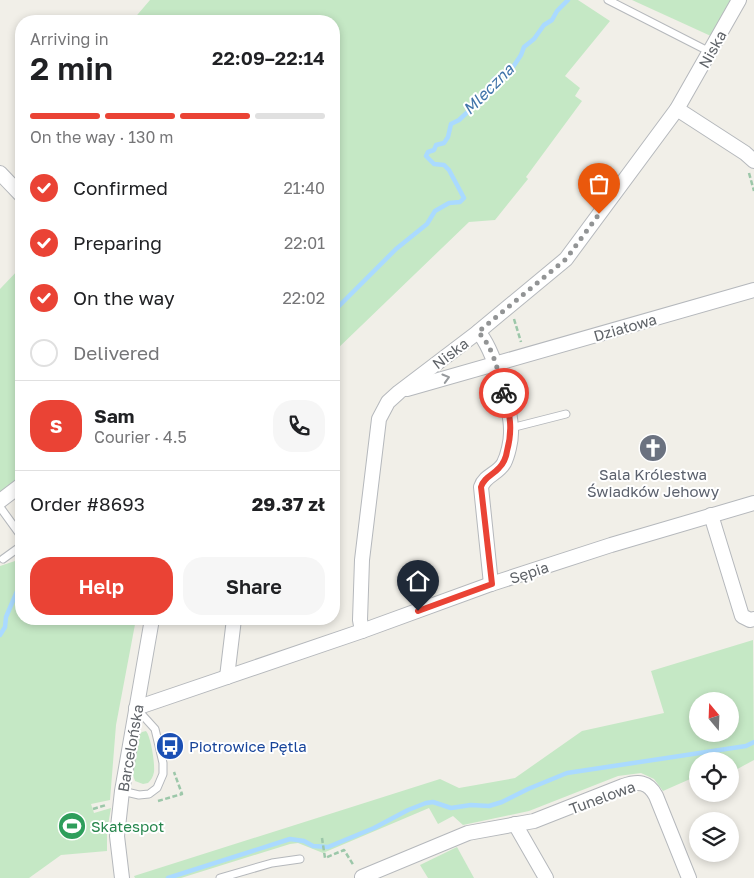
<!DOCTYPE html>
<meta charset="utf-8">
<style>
body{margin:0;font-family:"Golos Text",sans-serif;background:#f6f6f6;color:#202124;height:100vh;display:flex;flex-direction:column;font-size:19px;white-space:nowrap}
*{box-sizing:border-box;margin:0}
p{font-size:16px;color:#757577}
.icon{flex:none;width:28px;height:28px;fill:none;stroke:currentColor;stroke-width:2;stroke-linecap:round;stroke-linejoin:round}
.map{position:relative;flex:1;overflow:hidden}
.panel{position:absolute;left:15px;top:15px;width:325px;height:610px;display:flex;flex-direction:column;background:#fff;border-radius:20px;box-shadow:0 2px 8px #0003}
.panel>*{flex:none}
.needle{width:32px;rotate:341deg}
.tools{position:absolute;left:689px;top:692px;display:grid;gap:10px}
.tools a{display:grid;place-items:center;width:50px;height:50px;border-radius:50%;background:#fff;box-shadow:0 2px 8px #0003;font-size:25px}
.pin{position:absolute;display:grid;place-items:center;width:42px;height:42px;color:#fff;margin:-51px -21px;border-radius:50% 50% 50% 0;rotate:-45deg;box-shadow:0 0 5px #0007}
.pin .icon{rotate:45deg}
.courier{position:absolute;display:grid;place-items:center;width:50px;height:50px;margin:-25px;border:4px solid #ea4335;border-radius:50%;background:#fff;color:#222;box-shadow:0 1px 6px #0007}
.overview em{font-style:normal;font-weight:600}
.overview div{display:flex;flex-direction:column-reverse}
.overview{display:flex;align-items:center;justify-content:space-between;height:85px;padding:0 15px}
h1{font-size:32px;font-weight:600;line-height:38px}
.bar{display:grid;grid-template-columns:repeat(4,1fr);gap:8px 5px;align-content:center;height:60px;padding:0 15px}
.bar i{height:6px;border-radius:4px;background:#e0e0e0}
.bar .current{background:#ea4335}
.bar p{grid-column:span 4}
.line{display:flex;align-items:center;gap:12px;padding:0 15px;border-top:1px solid #e0e0e0}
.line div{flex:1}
.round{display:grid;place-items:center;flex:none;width:52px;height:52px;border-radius:20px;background:#f6f6f6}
ol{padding:0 15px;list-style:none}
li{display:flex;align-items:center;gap:15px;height:55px}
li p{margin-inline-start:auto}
li .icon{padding:5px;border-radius:50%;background:#ea4335;color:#fff;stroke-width:4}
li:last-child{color:#757577}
li i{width:28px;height:28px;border:2px solid #e0e0e0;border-radius:50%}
.cta{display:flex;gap:10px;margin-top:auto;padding:10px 15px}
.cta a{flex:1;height:58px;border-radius:20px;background:#ea4335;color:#fff;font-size:20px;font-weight:600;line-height:58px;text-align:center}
.cta a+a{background:#f6f6f6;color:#202124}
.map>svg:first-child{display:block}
.green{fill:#c5e8c5;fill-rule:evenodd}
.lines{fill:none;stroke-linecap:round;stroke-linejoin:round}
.stream{stroke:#aadaff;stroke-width:4.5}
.lane-casing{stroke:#b5b8bc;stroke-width:9}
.street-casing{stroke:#b5b8bc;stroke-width:16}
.path{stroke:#9cc7a9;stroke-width:2.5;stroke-dasharray:5 2.5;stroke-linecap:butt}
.lane{stroke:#fff;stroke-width:7}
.street{stroke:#fff;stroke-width:14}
.oneway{stroke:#979a9d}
.done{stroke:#929495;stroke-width:5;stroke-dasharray:0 9}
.route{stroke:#ea4335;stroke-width:6}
.labels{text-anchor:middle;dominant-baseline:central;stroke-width:4;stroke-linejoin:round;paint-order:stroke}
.street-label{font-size:15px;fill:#5f6368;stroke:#fff}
.worship-label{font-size:15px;fill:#5b616d;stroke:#fff}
.transit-label{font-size:15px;fill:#164399;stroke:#fff;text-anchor:start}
.leisure-label{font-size:15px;fill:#27864d;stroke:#fff;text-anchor:start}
.water-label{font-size:16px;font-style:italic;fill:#4174aa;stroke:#fff}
</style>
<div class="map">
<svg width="754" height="878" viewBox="0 0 754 878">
<rect width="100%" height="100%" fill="#f1efe8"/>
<g class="green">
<path d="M 150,0 L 578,0 L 610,21 L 565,76 L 580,88 L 575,96 L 582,101 L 526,177 L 528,179 L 495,220 L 469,222 L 334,352 L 334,21 L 132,21 Z"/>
<path d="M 632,0 L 734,0 L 713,37 Z"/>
<path d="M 21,267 L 21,476 L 0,493 L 0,289 Z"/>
<path d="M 21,559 L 21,619 L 136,619 L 116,725 L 110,800 L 91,804 L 94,813 L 111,808 L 107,831 L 107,851 L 61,855 L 29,878 L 0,878 L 0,566 Z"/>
<path d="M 753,640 L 754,760 L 730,773 L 730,761 L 698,761 L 697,776 L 663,791 L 654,779 L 641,773 L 618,776 L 529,811 L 463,825 L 453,816 L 438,824 L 429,808 L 323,853 L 298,843 L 290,844 L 181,878 L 135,878 L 134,876 L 440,779 L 459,788 L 515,778 L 582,731 L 664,713 L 651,671 ZM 698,701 L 730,701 L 730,734 L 698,734 Z"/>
<path d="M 146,731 C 151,737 155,764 154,772 C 153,777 151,780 148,783 L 143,784 L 135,781 L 133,775 L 139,735 L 142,732 Z"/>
<path d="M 457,847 L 474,878 L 428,878 L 420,865 Z"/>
</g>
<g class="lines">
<g class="stream">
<path d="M 334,311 L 396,249 L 427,224 L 435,211 L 449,203 L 460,202 L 464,198 L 449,170 L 444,165 L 434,164 L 426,156 L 428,152 L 434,150 L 436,145 L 444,143 L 448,137 L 451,124 L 459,120 L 487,94 L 494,79 L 511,70 L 521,55 L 524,47 L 534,39 L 544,25 L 552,20 L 557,11 L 568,0"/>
<path d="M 0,635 L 5,627 L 6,617 L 21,582"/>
<path d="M 168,878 L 290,839 L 304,841 L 313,846 L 328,847 L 374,828 L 408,810 L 426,803 L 433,802 L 451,808 L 471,805 L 489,806 L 502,802 L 528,789 L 567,773 L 746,746 L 754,742"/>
</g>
<defs>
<g id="lane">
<path d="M 608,0 L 710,52"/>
<path d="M 511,428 L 566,414"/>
<path d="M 0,507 L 21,536"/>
<path d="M 3,559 L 21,546"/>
<path d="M 122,791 L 139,795 L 149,794 L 157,788 L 163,774 L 163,763 L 155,729 L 136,708"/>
<path d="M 220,878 L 272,863 L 300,859"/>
</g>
<g id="street">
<path d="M 677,109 L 745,153 L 754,161"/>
<path d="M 0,173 L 21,195"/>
<path d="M 478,332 C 493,347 512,411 511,433 C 511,441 508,455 504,463 C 498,474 485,475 481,487 L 491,584"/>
<path d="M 407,389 L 754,290"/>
<path d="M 0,501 L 21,485"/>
<path d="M 711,515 L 742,616 L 750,620 L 754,619"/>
<path d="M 362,631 L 360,620 L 362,560 L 379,419 L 388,402 L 399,392 L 478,332 L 566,259 L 677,109 L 739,0"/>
<path d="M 227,677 L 234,619"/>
<path d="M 136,708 L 362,631 L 491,584 L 611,545 L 754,503"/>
<path d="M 515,824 L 546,878"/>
<path d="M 362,877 L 468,833 L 534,821 L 623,786 C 638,781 648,781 656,796 L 689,878"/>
<path d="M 122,878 L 117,836 L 122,791 L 152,619"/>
</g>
</defs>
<use href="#lane" class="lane-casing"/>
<use href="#street" class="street-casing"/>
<g class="path">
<path d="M 749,173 L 754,191"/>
<path d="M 514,319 L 521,342"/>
<path d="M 158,801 L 182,794 L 174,772"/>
<path d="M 93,809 L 106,805"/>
<path d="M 322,838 L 325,858 L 344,850 L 354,866"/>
</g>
<use href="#lane" class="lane"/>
<use href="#street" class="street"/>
</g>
<defs><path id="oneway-chevron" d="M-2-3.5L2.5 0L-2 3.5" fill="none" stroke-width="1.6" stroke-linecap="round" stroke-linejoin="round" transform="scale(1.25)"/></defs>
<use class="oneway" href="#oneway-chevron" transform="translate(446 378) rotate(-16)"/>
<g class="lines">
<path class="done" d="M 504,393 C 498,373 494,347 478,332 L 566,259 L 599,214"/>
<path class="route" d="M 418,611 L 492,584 L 481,487 C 484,477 493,475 499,468 C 504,463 506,458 507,451 C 513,429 510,415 504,393"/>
</g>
<defs>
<symbol id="church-disc" viewBox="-11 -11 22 22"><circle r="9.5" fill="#6b7280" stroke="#fff"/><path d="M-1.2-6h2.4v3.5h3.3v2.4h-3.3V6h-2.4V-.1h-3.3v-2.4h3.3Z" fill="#fff"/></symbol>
<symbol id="bus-disc" viewBox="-11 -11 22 22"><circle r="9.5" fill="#1a4fb4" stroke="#fff"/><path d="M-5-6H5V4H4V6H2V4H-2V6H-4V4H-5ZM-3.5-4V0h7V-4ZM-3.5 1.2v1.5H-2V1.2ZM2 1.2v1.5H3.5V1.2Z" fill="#fff"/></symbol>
<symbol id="stadium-disc" viewBox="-11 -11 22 22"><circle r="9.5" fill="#2e9e5b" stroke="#fff"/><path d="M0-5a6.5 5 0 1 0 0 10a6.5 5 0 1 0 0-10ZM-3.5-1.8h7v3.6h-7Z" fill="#fff"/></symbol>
</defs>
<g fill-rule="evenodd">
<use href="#church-disc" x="637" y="432" width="32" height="32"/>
<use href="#bus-disc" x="154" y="730" width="32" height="32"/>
<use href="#stadium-disc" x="56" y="810" width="32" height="32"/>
</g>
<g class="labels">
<g class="street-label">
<text transform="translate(712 49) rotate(-61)">Niska</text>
<text transform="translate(625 327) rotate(-16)">Działowa</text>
<text transform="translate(450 353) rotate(-37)">Niska</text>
<text transform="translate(529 572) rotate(-18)">Sępia</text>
<text transform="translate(130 748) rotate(-80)">Barcelońska</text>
<text transform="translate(602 797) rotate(-20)">Tunelowa</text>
</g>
<g class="worship-label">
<text x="653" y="474">Sala Królestwa<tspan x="653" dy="17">Świadków Jehowy</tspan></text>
</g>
<g class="transit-label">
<text x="189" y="746">Piotrowice Pętla</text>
</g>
<g class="leisure-label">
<text x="91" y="826">Skatespot</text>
</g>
<g class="water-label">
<text transform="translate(488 89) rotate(-45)">Mleczna</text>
</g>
</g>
</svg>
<div class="tools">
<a><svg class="needle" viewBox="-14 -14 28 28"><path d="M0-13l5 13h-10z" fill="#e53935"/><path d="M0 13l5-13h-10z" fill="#757577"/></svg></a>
<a><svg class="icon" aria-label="locate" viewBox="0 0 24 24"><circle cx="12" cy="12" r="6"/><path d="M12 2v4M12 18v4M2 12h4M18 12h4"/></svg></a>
<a><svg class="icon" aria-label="layers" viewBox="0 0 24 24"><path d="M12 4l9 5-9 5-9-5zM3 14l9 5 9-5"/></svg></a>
</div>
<div class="pin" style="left:599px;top:214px;background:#ea580c"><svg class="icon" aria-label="bag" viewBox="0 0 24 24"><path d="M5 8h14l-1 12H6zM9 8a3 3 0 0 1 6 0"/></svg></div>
<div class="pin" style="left:418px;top:611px;background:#1f2937"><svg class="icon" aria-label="home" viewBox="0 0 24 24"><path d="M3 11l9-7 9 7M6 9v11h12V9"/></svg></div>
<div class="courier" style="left:504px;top:393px"><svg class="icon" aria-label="bike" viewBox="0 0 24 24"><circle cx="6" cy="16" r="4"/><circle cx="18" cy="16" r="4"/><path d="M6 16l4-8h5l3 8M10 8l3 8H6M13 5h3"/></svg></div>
<section class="panel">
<div class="overview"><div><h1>2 min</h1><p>Arriving in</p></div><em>22:09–22:14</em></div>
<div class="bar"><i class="current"></i><i class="current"></i><i class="current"></i><i></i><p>On the way · 130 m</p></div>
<ol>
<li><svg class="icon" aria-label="check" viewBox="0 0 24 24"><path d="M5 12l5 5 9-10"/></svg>Confirmed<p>21:40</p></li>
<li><svg class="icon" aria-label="check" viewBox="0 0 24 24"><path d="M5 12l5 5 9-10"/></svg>Preparing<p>22:01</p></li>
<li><svg class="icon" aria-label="check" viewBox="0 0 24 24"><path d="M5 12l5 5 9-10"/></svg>On the way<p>22:02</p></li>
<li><i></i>Delivered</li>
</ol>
<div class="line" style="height:90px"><b class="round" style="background:#ea4335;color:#fff">S</b><div><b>Sam</b><p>Courier · 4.5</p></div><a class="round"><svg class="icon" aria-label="phone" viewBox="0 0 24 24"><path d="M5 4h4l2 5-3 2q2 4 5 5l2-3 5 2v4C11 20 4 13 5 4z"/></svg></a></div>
<div class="line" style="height:65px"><div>Order #8693</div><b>29.37 zł</b></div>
<div class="cta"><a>Help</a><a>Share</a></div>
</section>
</div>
